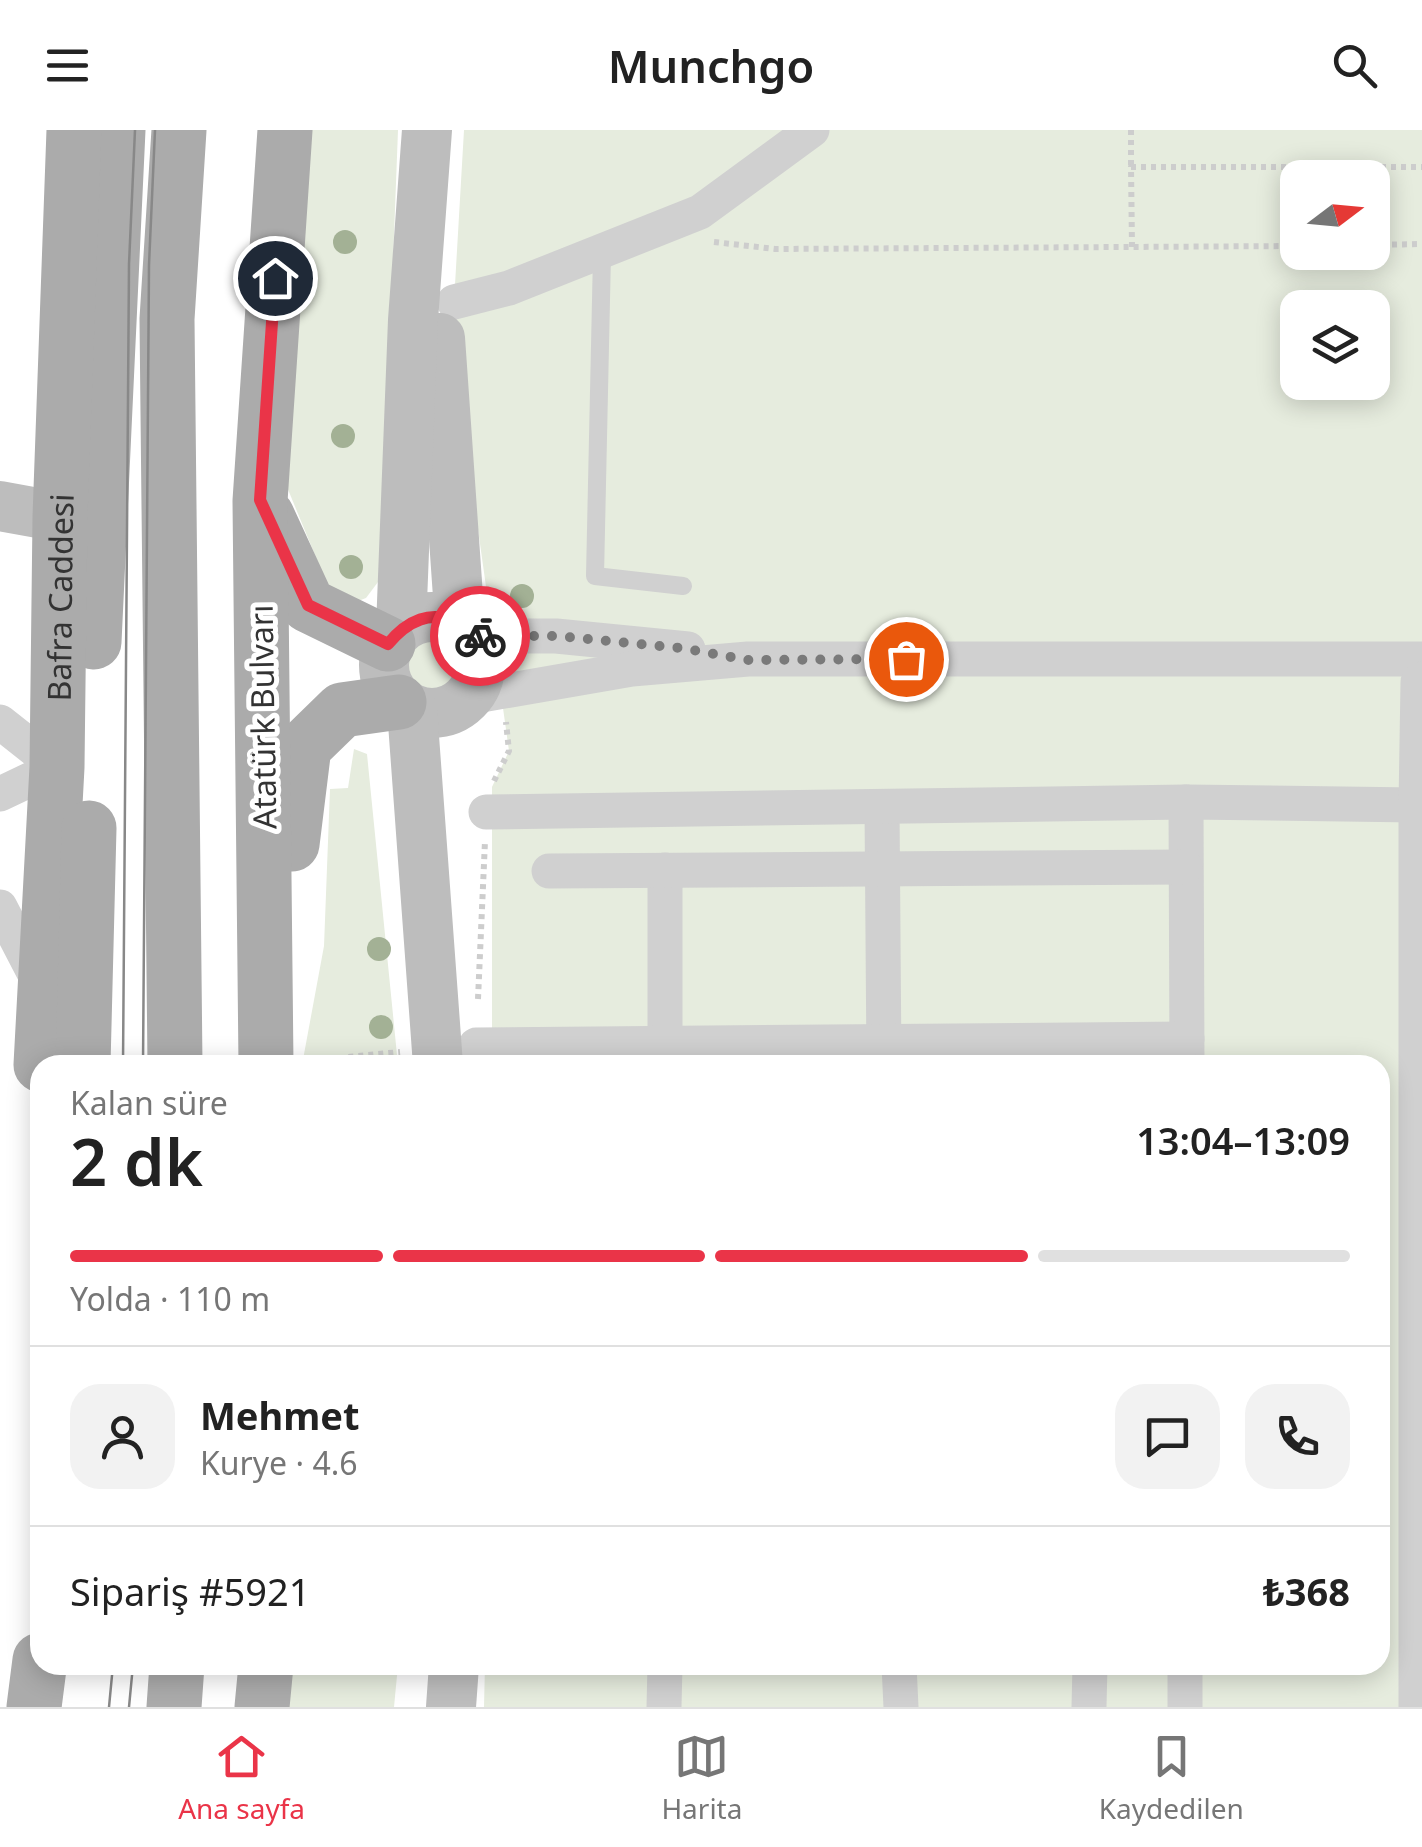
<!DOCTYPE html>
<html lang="tr">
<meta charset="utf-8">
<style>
body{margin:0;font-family:"Noto Sans",sans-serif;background:#f2f2f2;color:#222;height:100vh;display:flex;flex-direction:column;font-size:38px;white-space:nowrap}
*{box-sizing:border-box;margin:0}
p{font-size:32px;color:#767676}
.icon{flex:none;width:55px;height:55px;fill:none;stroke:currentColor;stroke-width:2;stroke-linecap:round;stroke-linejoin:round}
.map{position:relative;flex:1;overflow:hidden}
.details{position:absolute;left:30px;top:925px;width:1360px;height:620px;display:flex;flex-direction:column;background:#fff;border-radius:30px;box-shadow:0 5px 25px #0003}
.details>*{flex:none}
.needle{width:65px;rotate:74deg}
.buttons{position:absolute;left:1280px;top:30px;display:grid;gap:20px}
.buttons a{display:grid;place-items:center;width:110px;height:110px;border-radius:20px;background:#fff;box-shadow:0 5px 25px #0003;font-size:50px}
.pin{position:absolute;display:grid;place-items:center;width:85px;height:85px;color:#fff;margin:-42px;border:5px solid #fff;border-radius:50%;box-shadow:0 2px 10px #0007}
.courier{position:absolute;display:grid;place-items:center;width:100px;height:100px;margin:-50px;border:8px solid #ea3448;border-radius:50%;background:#fff;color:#222;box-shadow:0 2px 12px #0007}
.overview em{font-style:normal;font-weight:600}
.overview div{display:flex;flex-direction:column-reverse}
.overview{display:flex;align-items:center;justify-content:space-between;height:170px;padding:0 40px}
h1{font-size:65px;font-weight:600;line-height:75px}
.bar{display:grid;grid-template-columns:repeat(4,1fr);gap:15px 10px;align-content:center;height:120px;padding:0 40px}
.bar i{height:12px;border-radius:8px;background:#e0e0e0}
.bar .current{background:#ea3448}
.bar p{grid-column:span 4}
.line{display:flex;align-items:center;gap:25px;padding:0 40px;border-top:2px solid #e0e0e0}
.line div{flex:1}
.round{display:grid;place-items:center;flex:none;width:105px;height:105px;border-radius:30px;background:#f2f2f2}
header{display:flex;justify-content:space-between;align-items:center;height:130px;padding:0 40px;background:#fff;font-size:45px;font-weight:600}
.tabs{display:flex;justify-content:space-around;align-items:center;height:140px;border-top:2px solid #e0e0e0;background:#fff;font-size:28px;color:#767676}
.tabs a{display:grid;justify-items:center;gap:5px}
.tabs .current{color:#ea3448}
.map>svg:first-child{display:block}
.green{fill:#e6ecde;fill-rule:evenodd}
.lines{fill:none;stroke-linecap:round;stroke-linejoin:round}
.path{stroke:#cdcdcd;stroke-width:6;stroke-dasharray:5 5;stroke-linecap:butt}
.lane{stroke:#d0d0d0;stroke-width:18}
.street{stroke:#d0d0d0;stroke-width:35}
.secondary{stroke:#bdbdbd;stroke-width:50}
.primary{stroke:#ababab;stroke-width:55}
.tram{stroke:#888;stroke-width:2.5}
.tree{fill:#a3b195}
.done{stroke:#7a7a7a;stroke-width:10;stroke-dasharray:0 18}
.route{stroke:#ea3448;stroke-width:12}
.labels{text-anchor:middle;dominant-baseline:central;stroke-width:10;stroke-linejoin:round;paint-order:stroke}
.street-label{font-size:32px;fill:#333;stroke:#fff}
</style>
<header><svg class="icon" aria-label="menu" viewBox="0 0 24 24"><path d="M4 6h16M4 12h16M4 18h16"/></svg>Munchgo<svg class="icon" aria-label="search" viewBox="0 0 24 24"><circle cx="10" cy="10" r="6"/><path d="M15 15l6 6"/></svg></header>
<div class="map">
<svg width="1422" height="1577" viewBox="0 0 1422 1577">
<rect width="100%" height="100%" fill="#fff"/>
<g class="green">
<path d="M 295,0 L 398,0 L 381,448 L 366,468 L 345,476 L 331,464 L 287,357 Z"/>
<path d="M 464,0 L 1422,0 L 1422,1577 L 484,1577 L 485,1535 L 1380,1535 L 1380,935 L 492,935 L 492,657 L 509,621 L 475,378 L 454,172 ZM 1298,48 L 1372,48 L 1372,122 L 1298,122 ZM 1298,178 L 1372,178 L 1372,252 L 1298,252 Z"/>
<circle cx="430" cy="535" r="26"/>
<path d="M 354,619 L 367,624 L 398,935 L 302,935 L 324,816 L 330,659 L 348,658 Z"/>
<path d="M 292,1535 L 398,1535 L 394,1577 L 286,1577 Z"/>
</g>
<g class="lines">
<g class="path">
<path d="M 1131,0 L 1131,37"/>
<path d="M 714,112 L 775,119 L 1298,116"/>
<path d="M 1372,115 L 1422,114"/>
<path d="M 1132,117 L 1131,37 L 1422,37"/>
<path d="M 494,651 L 509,621 L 506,592"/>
<path d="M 478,869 L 485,711"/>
<path d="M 350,935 L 347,927 L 400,922"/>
</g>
<path class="lane" d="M 602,124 L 595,446 L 683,456"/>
<g class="street">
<path d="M 454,172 L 509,158 L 700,82 L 812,0"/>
<path d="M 471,506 L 556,506 L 688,519"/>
<path d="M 470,567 L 632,539 L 748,529 L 1422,529"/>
<path d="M 0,592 L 57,637"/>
<path d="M 0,664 L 57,637"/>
<path d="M 1186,672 L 1187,935"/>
<path d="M 882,677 L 884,935"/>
<path d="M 486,682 L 1186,672 L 1416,675"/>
<path d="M 665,740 L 665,934"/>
<path d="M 549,741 L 1185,737"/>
<path d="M 0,777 L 41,856"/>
<path d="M 476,915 L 1187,909"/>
<path d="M 899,1535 L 901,1577"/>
<path d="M 1185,1535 L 1185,1577"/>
<path d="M 664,1577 L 665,1535"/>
<path d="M 1089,1577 L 1090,1535"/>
<path d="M 1416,1577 L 1416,675 L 1418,552 L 1422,549"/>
</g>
<g class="secondary">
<path d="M 440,208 L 460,495"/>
<path d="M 0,376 L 60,387"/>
<circle cx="432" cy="535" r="48"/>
<path d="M 401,498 L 413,190 L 427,0"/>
<path d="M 412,579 L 438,935"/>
<path d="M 451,1577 L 454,1535"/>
</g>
<g class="primary">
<path d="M 267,386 L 308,475 L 388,514"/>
<path d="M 94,512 L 118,0"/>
<path d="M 292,714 L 304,617 L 342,580 L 399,572"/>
<path id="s1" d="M 41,935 L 57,637 L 60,387 L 74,0"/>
<path d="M 83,935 L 89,698"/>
<path d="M 175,935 L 167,189 L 179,0"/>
<path d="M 266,935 L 260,371 L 285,0"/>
<path d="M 34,1577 L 40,1530"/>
<path d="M 174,1577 L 177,1535"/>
<path d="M 262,1577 L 266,1535"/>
</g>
<g class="tram">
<path d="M 123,935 L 129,134 L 135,0"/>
<path d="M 143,935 L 149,135 L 155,0"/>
<path d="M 109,1577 L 113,1535"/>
<path d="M 129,1577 L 133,1535"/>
</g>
</g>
<g class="tree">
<circle cx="345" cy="112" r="12"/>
<circle cx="343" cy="306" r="12"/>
<circle cx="351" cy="437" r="12"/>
<circle cx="522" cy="466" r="12"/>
<circle cx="379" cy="819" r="12"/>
<circle cx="381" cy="897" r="12"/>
</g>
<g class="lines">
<path class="done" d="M 480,506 L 556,506 L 681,518 L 748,530 L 906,529"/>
<path class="route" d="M 275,148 L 260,370 L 308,475 L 388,514 C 406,492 432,477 460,495 C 469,501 468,506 480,506"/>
</g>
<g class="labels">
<g class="street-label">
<text stroke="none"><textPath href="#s1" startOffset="468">Bafra Caddesi</textPath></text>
<text transform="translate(262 587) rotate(-91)">Atatürk Bulvarı</text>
</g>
</g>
</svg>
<div class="buttons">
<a><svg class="needle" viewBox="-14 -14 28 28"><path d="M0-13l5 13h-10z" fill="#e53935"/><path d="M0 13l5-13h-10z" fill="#767676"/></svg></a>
<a><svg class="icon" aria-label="layers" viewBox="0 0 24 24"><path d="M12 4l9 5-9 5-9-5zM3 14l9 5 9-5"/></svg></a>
</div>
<div class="pin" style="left:906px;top:529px;background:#ea580c"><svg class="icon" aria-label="bag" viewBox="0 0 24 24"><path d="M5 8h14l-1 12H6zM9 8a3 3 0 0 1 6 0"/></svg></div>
<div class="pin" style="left:275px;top:148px;background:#1f2937"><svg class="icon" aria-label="home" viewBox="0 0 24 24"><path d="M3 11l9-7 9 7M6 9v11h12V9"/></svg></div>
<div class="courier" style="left:480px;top:506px"><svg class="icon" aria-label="bike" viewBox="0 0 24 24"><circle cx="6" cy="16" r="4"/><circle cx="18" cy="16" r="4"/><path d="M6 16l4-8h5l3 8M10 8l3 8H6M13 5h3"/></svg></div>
<section class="details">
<div class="overview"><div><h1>2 dk</h1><p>Kalan süre</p></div><em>13:04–13:09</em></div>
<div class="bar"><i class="current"></i><i class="current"></i><i class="current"></i><i></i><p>Yolda · 110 m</p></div>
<div class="line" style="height:180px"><a class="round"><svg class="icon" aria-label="person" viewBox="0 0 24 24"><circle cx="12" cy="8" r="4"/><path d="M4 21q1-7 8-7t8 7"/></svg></a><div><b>Mehmet</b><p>Kurye · 4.6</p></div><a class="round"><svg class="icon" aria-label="chat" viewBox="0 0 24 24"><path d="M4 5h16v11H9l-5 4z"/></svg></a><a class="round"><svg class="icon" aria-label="phone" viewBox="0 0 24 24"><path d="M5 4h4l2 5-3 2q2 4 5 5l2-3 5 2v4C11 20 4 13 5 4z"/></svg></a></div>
<div class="line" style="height:130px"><div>Sipariş #5921</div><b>₺368</b></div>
</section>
</div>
<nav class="tabs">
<a class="current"><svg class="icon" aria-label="home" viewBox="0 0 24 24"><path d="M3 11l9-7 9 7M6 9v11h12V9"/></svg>Ana sayfa</a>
<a><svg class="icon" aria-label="map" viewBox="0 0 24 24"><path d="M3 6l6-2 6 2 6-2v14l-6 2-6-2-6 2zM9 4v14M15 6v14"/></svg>Harita</a>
<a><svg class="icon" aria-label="saved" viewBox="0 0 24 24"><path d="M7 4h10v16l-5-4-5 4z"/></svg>Kaydedilen</a>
</nav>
